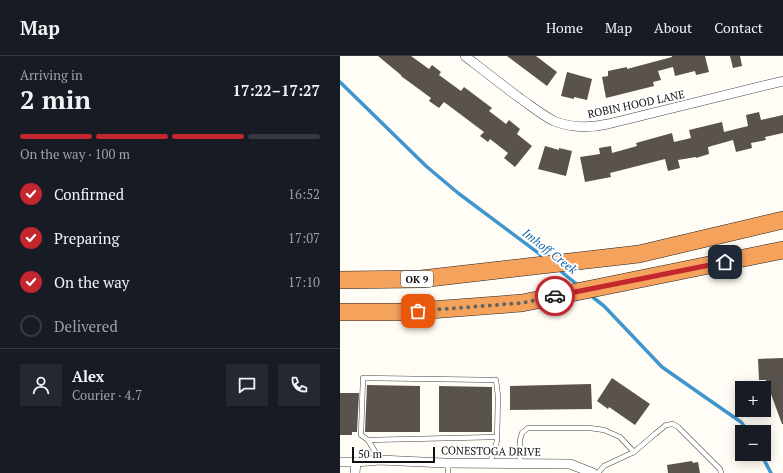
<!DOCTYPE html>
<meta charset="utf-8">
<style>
body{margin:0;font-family:"PT Serif",serif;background:#242831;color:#f1f3f6;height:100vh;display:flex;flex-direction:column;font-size:15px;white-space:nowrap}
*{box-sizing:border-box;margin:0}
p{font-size:13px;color:#9ea1a6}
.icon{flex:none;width:22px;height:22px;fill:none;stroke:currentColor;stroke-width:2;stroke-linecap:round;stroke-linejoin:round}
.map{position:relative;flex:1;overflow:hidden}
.sheet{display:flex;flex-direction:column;background:#171b24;width:340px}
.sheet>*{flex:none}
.tools{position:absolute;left:395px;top:325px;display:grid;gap:8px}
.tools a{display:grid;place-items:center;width:36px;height:36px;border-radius:0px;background:#171b24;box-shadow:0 2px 10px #0003;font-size:20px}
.scale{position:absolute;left:12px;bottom:10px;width:83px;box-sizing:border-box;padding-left:4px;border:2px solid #111;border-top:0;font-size:11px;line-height:14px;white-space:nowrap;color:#111;-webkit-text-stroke:3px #fff;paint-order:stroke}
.pin{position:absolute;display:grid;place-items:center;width:34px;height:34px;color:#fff;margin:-17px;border-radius:8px;box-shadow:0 2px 6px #0006}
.courier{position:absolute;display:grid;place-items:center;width:40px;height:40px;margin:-20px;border:3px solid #c4262e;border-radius:50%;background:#fff;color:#222;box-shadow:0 1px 5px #0007}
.overview em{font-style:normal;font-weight:800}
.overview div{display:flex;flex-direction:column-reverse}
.overview{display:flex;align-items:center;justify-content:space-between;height:68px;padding:0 20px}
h1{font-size:26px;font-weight:800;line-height:30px}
.bar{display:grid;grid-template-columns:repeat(4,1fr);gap:6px 4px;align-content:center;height:48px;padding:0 20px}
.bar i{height:5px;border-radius:3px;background:#363941}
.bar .active{background:#c4262e}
.bar p{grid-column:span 4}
.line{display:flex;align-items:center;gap:10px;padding:0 20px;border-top:1px solid #363941}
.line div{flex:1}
.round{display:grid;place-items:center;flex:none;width:42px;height:42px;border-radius:0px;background:#242831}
ol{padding:0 20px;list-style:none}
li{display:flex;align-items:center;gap:12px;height:44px}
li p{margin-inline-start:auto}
li .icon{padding:4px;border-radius:50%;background:#c4262e;color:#fff;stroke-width:4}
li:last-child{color:#9ea1a6}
li i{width:22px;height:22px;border:2px solid #363941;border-radius:50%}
header{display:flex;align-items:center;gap:24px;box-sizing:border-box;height:56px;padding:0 20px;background:#171b24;border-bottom:1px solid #363941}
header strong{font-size:19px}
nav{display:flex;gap:22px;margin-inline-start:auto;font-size:14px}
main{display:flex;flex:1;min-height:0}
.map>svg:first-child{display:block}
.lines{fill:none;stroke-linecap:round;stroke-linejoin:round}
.stream{stroke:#3f96cf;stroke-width:3.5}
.building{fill:#5a524d}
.lane-casing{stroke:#444;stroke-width:5.5}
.street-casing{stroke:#444;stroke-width:10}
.highway-casing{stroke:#222;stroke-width:18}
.lane{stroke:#fff;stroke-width:4.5}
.street{stroke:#fff;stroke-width:9}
.highway{stroke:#f5a25d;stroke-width:17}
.done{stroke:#646461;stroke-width:4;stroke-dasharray:0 7.2}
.route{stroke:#c4262e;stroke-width:5}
.labels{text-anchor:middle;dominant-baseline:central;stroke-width:4;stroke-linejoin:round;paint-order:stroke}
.shield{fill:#fff;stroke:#585858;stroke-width:1}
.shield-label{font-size:10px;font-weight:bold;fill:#111}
.street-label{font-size:11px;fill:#111;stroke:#fff}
.water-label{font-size:12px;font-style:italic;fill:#1768a6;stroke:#fff}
</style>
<header>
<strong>Map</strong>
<nav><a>Home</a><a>Map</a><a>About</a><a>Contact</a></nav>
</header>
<main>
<section class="sheet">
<div class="overview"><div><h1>2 min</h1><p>Arriving in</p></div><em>17:22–17:27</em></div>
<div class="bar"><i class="active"></i><i class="active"></i><i class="active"></i><i></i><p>On the way · 100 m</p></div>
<ol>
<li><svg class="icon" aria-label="check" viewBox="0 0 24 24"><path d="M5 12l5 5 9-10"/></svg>Confirmed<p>16:52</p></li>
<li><svg class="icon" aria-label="check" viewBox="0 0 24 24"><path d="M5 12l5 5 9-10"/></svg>Preparing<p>17:07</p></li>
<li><svg class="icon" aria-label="check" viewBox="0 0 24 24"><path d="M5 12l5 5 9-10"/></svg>On the way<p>17:10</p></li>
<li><i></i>Delivered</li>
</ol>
<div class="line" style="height:72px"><a class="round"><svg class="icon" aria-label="person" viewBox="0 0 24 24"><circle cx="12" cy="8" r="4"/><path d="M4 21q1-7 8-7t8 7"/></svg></a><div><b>Alex</b><p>Courier · 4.7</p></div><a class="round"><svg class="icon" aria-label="chat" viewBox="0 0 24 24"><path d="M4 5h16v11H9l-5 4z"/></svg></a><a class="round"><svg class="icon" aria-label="phone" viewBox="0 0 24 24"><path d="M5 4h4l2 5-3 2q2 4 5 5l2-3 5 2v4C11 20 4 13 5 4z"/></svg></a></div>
</section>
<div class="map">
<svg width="443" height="417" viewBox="0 0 443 417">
<rect width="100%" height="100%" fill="#fffdf5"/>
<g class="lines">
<g class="stream">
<path d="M 0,26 L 86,110 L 118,137 L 205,202"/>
<path d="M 218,213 L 239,230"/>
<path d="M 250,239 L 264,250 L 322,311 L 362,339 L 401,366 L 409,376"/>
<path d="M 421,398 L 431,417"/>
</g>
</g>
<g class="building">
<path d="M 38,0 L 71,0 L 89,13 L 92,9 L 101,16 L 99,19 L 121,35 L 124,31 L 152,52 L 149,55 L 166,68 L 169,64 L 180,73 L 177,78 L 192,90 L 175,111 L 164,102 L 168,97 L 150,83 L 148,86 L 140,80 L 144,76 L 104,46 L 99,52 L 89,45 L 91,42 L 61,20 L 61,19 Z"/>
<path d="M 167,0 L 196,0 L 217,16 L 207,30 Z"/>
<path d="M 332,0 L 365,0 L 369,16 L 356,19 L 355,15 L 335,20 L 333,11 L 318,15 L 321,24 L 313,26 L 314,30 L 266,42 L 262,21 L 268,20 L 268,15 L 287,11 L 287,13 L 332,1 Z"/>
<path d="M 390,0 L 400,0 L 402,10 L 393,12 Z"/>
<path d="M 227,16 L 252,23 L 247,44 L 234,41 L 234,43 L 221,40 Z"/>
<path d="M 419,56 L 421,64 L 443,59 L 443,77 L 425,81 L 426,84 L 411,87 L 412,92 L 396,96 L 393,84 L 368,91 L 369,98 L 356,102 L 356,101 L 338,104 L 340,112 L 328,115 L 325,103 L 270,117 L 271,121 L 245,126 L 240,101 L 260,98 L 259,92 L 271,90 L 272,97 L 297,90 L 296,87 L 332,77 L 334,86 L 351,82 L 349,74 L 382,66 L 384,76 L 408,70 L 406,59 Z"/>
<path d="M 205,90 L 219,94 L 219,92 L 232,95 L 226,120 L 198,113 Z"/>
<path d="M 443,302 L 443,368 L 442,368 L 428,330 L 426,330 L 426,324 L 419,324 L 418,303 Z"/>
<path d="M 272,322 L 310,348 L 295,369 L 269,351 L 268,353 L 257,345 Z"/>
<path d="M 251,328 L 252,353 L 170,354 L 170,330 Z"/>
<path d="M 27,329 L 80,330 L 80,376 L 25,376 Z"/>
<path d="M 99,330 L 152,331 L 152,376 L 99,376 Z"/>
<path d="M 0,337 L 19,337 L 17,376 L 12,376 L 12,379 L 0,379 Z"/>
<path d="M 352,405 L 353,407 L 358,406 L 360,417 L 328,417 L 327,409 Z"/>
</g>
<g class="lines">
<defs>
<g id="lane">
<path d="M 28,384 L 157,381"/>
<path d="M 40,404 L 28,384 L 21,379 L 23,322 L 156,324 L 158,340 L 157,385 L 150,407"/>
<path d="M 180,407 L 180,384 L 182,377 L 188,372 L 250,372 L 264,374 L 280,381 L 294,396"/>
<path d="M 108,417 L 108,407"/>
<path d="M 258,417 L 264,410 L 294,396 L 315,378 L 326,369 L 333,368 L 338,371 L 380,413 L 381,417"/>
</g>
<g id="street">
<path d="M 125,0 C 143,14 162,29 181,43 C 191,50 202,59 214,65 C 231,72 249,72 268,68 L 443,25"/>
<path d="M 0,406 L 16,406 L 40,404 L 104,407 L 230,408 L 253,417"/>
<path d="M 15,417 L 16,406"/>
</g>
<g id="highway">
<path d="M 0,224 L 81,223 L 299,198 L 443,164"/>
<path d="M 0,256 L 63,256 L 182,247 L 443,194"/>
</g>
</defs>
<use href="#lane" class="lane-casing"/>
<use href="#street" class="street-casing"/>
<use href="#highway" class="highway-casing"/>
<use href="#lane" class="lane"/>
<use href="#street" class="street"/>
<use href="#highway" class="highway"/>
</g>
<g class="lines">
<path class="done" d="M 78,255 L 182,247 L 215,240"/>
<path class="route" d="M 215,240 L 385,206"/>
</g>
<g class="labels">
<rect class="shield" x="61" y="215" width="32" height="16" rx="3"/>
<g class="shield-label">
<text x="77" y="223">OK 9</text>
</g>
<g class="street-label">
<text transform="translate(296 48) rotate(-12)">ROBIN HOOD LANE</text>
<text transform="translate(151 395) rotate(1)">CONESTOGA DRIVE</text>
</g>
<g class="water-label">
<text transform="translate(210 195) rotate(38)">Imhoff Creek</text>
</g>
</g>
</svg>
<div class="tools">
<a>+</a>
<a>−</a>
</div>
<div class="scale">50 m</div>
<div class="pin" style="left:78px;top:255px;background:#ea580c"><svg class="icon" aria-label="bag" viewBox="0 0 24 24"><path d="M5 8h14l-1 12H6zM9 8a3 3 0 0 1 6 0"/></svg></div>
<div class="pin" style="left:385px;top:206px;background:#1f2937"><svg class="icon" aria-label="home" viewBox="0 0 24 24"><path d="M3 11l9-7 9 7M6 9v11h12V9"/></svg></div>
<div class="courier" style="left:215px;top:240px"><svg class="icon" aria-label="car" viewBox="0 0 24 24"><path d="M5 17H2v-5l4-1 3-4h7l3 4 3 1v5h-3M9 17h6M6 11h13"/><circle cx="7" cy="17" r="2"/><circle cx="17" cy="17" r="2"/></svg></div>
</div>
</main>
